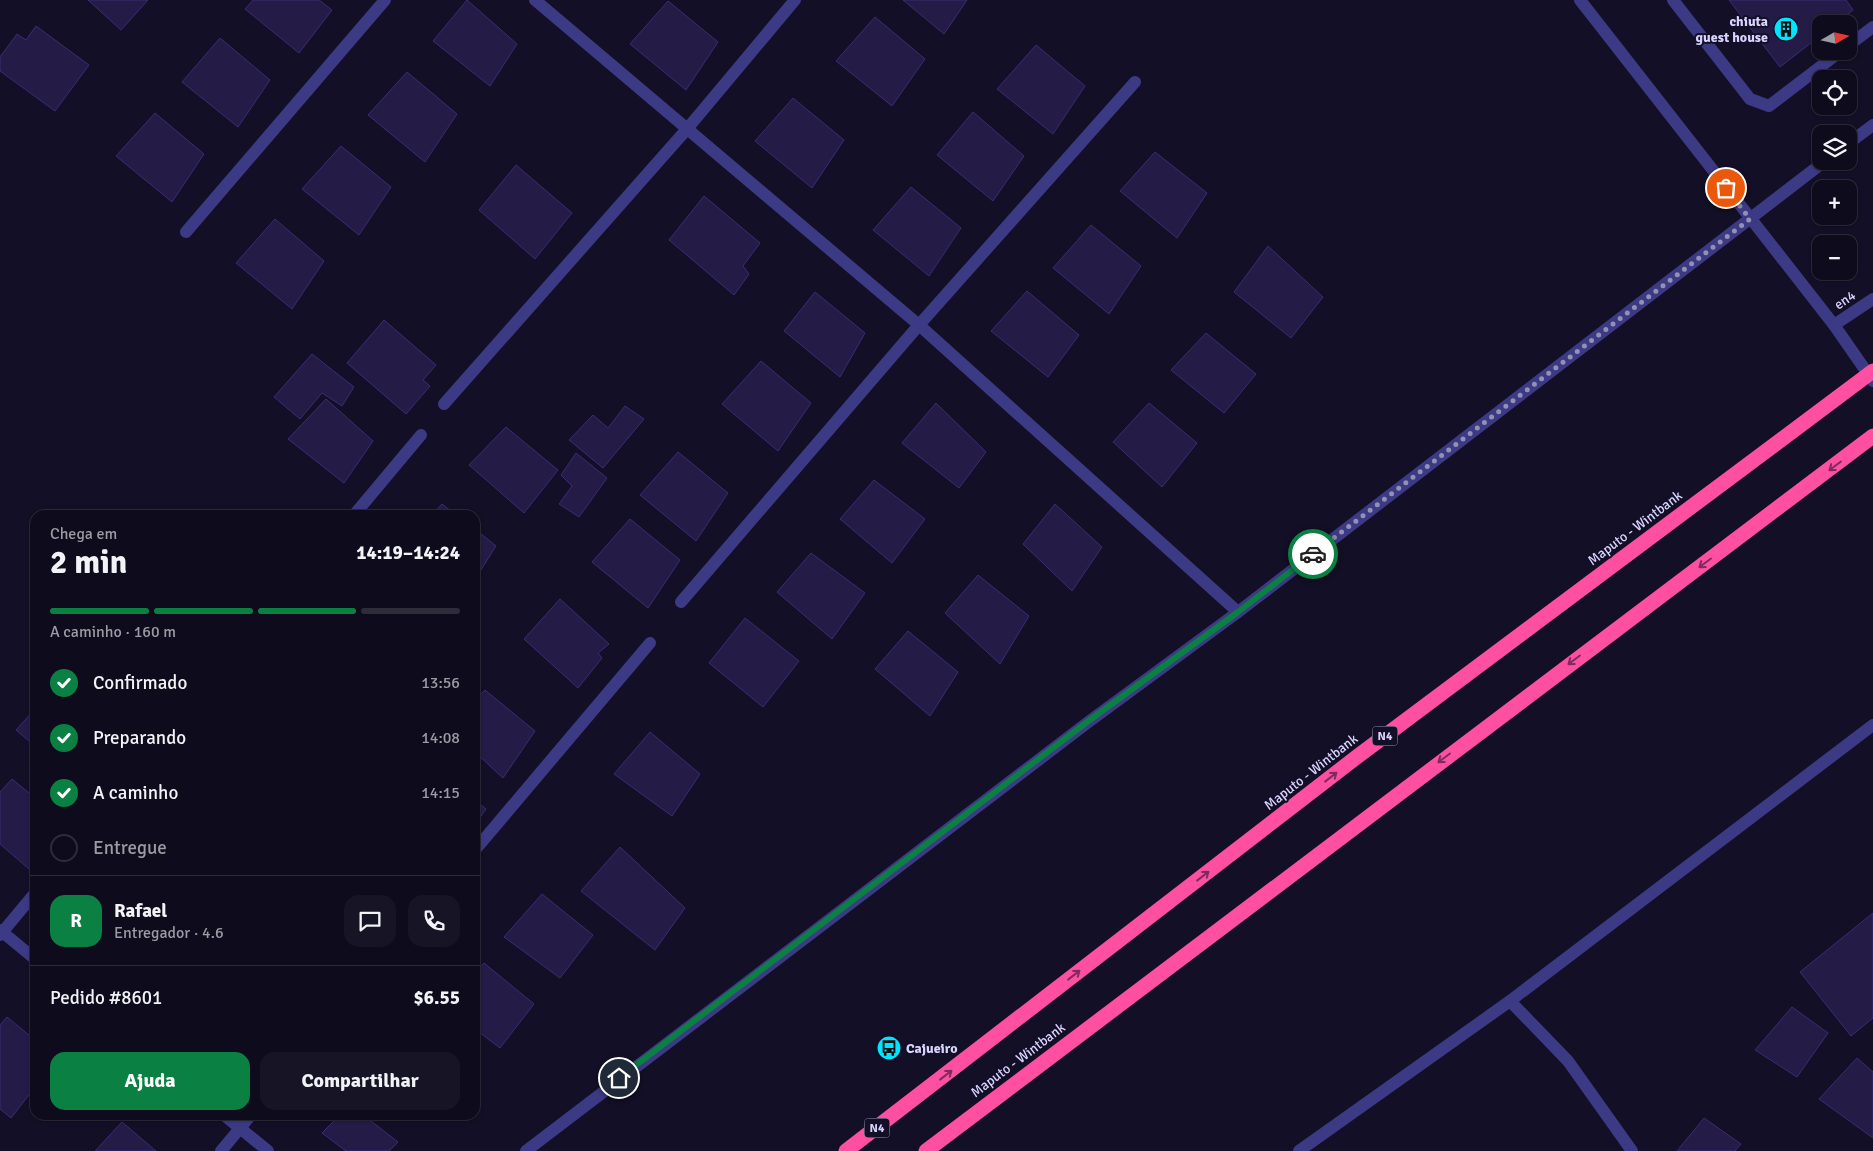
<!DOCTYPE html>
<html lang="pt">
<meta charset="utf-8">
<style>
body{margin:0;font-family:Signika,sans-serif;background:#171425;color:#f1f3f6;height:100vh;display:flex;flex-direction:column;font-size:19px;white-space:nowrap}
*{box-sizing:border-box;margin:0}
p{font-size:16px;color:#9b9ba3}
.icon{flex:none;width:28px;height:28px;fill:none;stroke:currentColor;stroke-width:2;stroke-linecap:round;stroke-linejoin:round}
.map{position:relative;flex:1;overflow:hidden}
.drawer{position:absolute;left:30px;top:510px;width:450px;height:610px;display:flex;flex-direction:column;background:#0e0b1c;border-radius:15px;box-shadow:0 1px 4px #0004,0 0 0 1px #2e2b3b}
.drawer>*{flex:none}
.needle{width:32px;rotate:81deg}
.controls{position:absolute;left:1812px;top:15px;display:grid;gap:10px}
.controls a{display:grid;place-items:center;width:45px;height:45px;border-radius:10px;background:#0e0b1c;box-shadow:0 1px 4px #0004,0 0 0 1px #2e2b3b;font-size:25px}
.pin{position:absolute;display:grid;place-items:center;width:42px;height:42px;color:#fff;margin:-21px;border:2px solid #fff;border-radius:50%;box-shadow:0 1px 5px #0007}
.courier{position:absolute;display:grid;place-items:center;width:50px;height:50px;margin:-25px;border:4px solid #0b8043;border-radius:50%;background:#fff;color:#222;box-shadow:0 1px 6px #0007}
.summary em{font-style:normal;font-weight:700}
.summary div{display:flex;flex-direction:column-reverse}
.summary{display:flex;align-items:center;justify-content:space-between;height:85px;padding:0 20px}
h1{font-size:32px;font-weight:700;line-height:38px}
.bar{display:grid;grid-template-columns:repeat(4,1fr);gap:8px 5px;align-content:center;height:60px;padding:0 20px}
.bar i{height:6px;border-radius:4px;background:#2e2b3b}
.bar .on{background:#0b8043}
.bar p{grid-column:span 4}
.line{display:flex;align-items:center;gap:12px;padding:0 20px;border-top:1px solid #2e2b3b}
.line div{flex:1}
.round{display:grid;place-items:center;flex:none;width:52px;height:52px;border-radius:15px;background:#171425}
ol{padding:0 20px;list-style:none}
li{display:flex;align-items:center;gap:15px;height:55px}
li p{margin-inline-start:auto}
li .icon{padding:5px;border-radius:50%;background:#0b8043;color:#fff;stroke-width:4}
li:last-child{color:#9b9ba3}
li i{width:28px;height:28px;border:2px solid #2e2b3b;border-radius:50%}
.button{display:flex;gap:10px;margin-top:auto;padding:10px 20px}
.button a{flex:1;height:58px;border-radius:15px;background:#0b8043;color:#fff;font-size:20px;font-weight:700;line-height:58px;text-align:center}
.button a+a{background:#171425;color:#f1f3f6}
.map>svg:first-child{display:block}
.building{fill:#241b47;stroke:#3b2d73}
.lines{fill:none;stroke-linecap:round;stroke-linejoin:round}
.minor{stroke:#3d3a85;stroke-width:12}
.highway{stroke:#ff4fa3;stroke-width:15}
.oneway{stroke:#7d2c5e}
.done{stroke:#948fb3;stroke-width:5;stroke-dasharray:0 9}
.route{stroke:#0b8043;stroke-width:6}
.labels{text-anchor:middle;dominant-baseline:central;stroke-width:4;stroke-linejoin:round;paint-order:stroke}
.shield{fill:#130f26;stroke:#9e99be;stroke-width:1}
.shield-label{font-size:12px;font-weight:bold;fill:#d9d4ff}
.poi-label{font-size:14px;font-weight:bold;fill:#d9d4ff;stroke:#130f26;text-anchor:end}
.street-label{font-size:14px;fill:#d9d4ff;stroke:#130f26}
</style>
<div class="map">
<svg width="1873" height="1151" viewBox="0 0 1873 1151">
<rect width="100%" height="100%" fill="#130f26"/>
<g class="building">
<path d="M 88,0 L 148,0 L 121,30 Z"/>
<path d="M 253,0 L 319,0 L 332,10 L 299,53 L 245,9 Z"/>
<path d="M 467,0 L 517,44 L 490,86 L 433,41 Z"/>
<path d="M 903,0 L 967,0 L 944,34 Z"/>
<path d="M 1729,0 L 1846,0 L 1853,10 L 1835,24 L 1821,24 L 1821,35 L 1780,67 Z"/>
<path d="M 668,1 L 718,42 L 686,90 L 630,44 Z"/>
<path d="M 875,17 L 925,59 L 892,106 L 836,61 Z"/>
<path d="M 36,26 L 89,65 L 55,111 L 0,71 L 0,57 L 17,34 L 26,40 Z"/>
<path d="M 220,38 L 270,80 L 238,127 L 182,82 Z"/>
<path d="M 1036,45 L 1085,86 L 1053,134 L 997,89 Z"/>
<path d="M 407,72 L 457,114 L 425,162 L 368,115 Z"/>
<path d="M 793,98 L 844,140 L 812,188 L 755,141 Z"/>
<path d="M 973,112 L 1024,156 L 993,201 L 937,155 Z"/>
<path d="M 155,113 L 204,154 L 172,202 L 116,156 Z"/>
<path d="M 341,146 L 391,187 L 359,235 L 302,189 Z"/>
<path d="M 1155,152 L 1207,193 L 1177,238 L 1120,191 Z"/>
<path d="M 516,165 L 572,213 L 535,259 L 479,210 Z"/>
<path d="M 911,187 L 961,228 L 929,276 L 873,230 Z"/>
<path d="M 704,196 L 760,243 L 743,266 L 749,274 L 734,295 L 669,240 Z"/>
<path d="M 275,219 L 324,261 L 292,309 L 236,263 Z"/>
<path d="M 1091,225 L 1141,266 L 1109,314 L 1053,268 Z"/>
<path d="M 1268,246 L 1323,297 L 1291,338 L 1234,292 Z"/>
<path d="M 1027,291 L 1079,335 L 1048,377 L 991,331 Z"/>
<path d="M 815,292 L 865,333 L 840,377 L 784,331 Z"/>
<path d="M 384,320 L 436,365 L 423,380 L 430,386 L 406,414 L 347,363 Z"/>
<path d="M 1206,333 L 1256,374 L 1224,413 L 1171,370 Z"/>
<path d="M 312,354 L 354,387 L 342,406 L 322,393 L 300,419 L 274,397 Z"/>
<path d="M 761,361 L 811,403 L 778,451 L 722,404 Z"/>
<path d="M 326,399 L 373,441 L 344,483 L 288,439 Z"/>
<path d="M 936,403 L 986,452 L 959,488 L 902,443 Z"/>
<path d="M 1149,403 L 1197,443 L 1162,487 L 1113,442 Z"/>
<path d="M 625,406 L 644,419 L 603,468 L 569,440 L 593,415 L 608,428 Z"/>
<path d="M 506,427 L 558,470 L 524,513 L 469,465 Z"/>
<path d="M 678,452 L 728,493 L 696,541 L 640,495 Z"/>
<path d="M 576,453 L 607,478 L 579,517 L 559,504 L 572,486 L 561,475 Z"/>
<path d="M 874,480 L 925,519 L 892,563 L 840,519 Z"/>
<path d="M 442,504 L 456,515 L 432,515 Z"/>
<path d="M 1055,504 L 1102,547 L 1072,591 L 1023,544 Z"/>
<path d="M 630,519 L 680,560 L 648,608 L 592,562 Z"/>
<path d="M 475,529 L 496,546 L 475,579 Z"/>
<path d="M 811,553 L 865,593 L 832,639 L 777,592 Z"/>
<path d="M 978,575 L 1029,616 L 1000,664 L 945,613 Z"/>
<path d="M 560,599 L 609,644 L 598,653 L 602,658 L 578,688 L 524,639 Z"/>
<path d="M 745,618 L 799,661 L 763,707 L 709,663 Z"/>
<path d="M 908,631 L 958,672 L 930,716 L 875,669 Z"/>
<path d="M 485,690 L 535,731 L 503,778 L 475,752 L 475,700 Z"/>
<path d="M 35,709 L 35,746 L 16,730 Z"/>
<path d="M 650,732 L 700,774 L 672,816 L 614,774 Z"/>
<path d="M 12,779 L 35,798 L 35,860 L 29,869 L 0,844 L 0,792 Z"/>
<path d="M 475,800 L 486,809 L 475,825 Z"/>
<path d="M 620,847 L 685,908 L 655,950 L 581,891 Z"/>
<path d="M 542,894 L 593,935 L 560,978 L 504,937 Z"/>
<path d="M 1873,913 L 1873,1018 L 1851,1036 L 1800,972 Z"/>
<path d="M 484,963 L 534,1004 L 500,1048 L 475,1029 L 475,973 Z"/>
<path d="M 1792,1007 L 1828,1033 L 1797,1077 L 1755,1050 Z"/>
<path d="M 7,1017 L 35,1040 L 35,1087 L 11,1118 L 0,1109 L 0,1025 Z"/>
<path d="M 1857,1058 L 1873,1072 L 1873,1138 L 1819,1099 Z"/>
<path d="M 340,1115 L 363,1115 L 398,1142 L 389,1151 L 346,1151 L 322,1133 Z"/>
<path d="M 1704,1118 L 1741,1144 L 1735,1151 L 1677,1151 Z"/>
<path d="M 122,1122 L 156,1151 L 95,1151 Z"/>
</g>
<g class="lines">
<g class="minor">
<path d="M 535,0 L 919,325 L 1238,612"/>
<path d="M 1580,0 L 1834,325 L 1873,381"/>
<path d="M 1673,0 L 1750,99 L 1769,106 L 1841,51"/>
<path d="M 1849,45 L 1873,27"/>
<path d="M 1849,143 L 1873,125"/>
<path d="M 186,232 L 385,0"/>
<path d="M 1834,325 L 1873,299"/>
<path d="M 444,404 L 687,129 L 795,0"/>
<path d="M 354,515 L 421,435"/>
<path d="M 681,602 L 919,325 L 1135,82"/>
<path d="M 475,850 L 650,643"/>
<path d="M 0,930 L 35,959"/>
<path d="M 0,935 L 35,893"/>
<path d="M 1510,1001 L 1568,1061 L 1632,1151"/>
<path d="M 224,1115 L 268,1151"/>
<path d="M 221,1151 L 251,1115"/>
<path d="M 526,1151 L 1087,723 L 1238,612 L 1825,161"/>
<path d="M 1299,1151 L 1510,1001 L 1873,725"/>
</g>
<g class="highway">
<path d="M 846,1151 L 1358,756 L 1873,371"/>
<path d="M 926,1151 L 1873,436"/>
</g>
</g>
<defs><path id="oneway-shaft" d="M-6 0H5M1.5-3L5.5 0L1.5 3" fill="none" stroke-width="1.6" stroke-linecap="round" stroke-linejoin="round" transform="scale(1.25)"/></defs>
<g class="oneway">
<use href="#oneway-shaft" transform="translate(1835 466) rotate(143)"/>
<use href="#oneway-shaft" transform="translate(1705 563) rotate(143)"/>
<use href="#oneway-shaft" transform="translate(1574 660) rotate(143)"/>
<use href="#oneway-shaft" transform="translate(1444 758) rotate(143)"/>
<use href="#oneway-shaft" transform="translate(1331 777) rotate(-38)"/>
<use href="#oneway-shaft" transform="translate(1203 876) rotate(-38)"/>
<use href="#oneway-shaft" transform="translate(1074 975) rotate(-38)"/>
<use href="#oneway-shaft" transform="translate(946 1075) rotate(-38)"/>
</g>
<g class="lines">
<path class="done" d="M 1313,554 L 1750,219 L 1726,188"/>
<path class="route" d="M 619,1078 L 1087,722 L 1238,612 L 1313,554"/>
</g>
<defs>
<symbol id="building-disc" viewBox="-11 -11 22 22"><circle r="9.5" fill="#00e5ff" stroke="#130f26"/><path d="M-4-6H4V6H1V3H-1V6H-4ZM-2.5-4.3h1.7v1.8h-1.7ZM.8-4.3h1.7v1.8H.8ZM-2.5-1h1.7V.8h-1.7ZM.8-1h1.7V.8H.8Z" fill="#111"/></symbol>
<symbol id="bus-disc" viewBox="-11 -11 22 22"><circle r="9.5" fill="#00e5ff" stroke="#130f26"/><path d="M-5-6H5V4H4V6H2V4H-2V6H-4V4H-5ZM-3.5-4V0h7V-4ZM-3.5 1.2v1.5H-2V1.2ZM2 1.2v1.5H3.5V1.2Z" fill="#111"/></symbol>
</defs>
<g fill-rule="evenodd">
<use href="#building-disc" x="1772" y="15" width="28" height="28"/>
<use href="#bus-disc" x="875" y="1034" width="28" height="28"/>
</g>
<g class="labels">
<g class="shield">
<rect x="1372.5" y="726.5" width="25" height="19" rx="4"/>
<rect x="864.5" y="1118.5" width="25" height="19" rx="4"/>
</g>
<g class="shield-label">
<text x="1385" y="736">N4</text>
<text x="877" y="1128">N4</text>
</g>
<g class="poi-label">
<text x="1768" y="21">chiuta<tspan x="1768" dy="16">guest house</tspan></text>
<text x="906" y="1048" text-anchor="start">Cajueiro</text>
</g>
<g class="street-label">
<text transform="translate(1845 300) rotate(-34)">en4</text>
<text transform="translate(1635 528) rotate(-37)">Maputo - Wintbank</text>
<text transform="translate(1311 772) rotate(-38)">Maputo - Wintbank</text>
<text transform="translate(1018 1060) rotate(-37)">Maputo - Wintbank</text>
</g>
</g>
</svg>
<div class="controls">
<a><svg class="needle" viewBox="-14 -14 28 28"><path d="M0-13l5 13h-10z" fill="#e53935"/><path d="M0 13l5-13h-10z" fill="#9b9ba3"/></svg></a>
<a><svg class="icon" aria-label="locate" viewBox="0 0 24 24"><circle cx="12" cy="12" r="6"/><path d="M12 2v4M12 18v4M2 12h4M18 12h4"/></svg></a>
<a><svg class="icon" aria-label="layers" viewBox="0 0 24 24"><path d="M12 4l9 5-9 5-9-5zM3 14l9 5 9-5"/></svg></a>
<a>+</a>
<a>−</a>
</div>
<div class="pin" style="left:1726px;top:188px;background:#ea580c"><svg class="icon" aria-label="bag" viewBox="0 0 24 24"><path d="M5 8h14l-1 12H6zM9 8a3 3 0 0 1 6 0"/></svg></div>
<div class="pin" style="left:619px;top:1078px;background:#1f2937"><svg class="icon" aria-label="home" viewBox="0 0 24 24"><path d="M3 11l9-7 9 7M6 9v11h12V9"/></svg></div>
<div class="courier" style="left:1313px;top:554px"><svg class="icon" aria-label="car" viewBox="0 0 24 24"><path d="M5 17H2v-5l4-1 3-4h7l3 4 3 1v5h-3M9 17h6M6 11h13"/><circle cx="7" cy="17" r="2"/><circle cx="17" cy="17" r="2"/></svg></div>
<section class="drawer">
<div class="summary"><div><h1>2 min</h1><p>Chega em</p></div><em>14:19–14:24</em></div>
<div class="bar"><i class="on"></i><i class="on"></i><i class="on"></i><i></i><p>A caminho · 160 m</p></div>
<ol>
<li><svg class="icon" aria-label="check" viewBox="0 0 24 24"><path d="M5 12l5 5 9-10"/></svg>Confirmado<p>13:56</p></li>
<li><svg class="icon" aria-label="check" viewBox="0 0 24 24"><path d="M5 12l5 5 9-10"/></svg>Preparando<p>14:08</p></li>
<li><svg class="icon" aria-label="check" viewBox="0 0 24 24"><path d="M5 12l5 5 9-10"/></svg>A caminho<p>14:15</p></li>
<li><i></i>Entregue</li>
</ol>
<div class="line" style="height:90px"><b class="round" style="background:#0b8043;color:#fff">R</b><div><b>Rafael</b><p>Entregador · 4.6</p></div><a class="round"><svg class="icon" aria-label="chat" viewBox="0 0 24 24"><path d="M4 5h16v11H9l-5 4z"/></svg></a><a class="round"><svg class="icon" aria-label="phone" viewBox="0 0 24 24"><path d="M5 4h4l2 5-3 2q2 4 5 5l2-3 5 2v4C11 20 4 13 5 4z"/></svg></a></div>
<div class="line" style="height:65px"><div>Pedido #8601</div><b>$6.55</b></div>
<div class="button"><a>Ajuda</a><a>Compartilhar</a></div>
</section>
</div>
